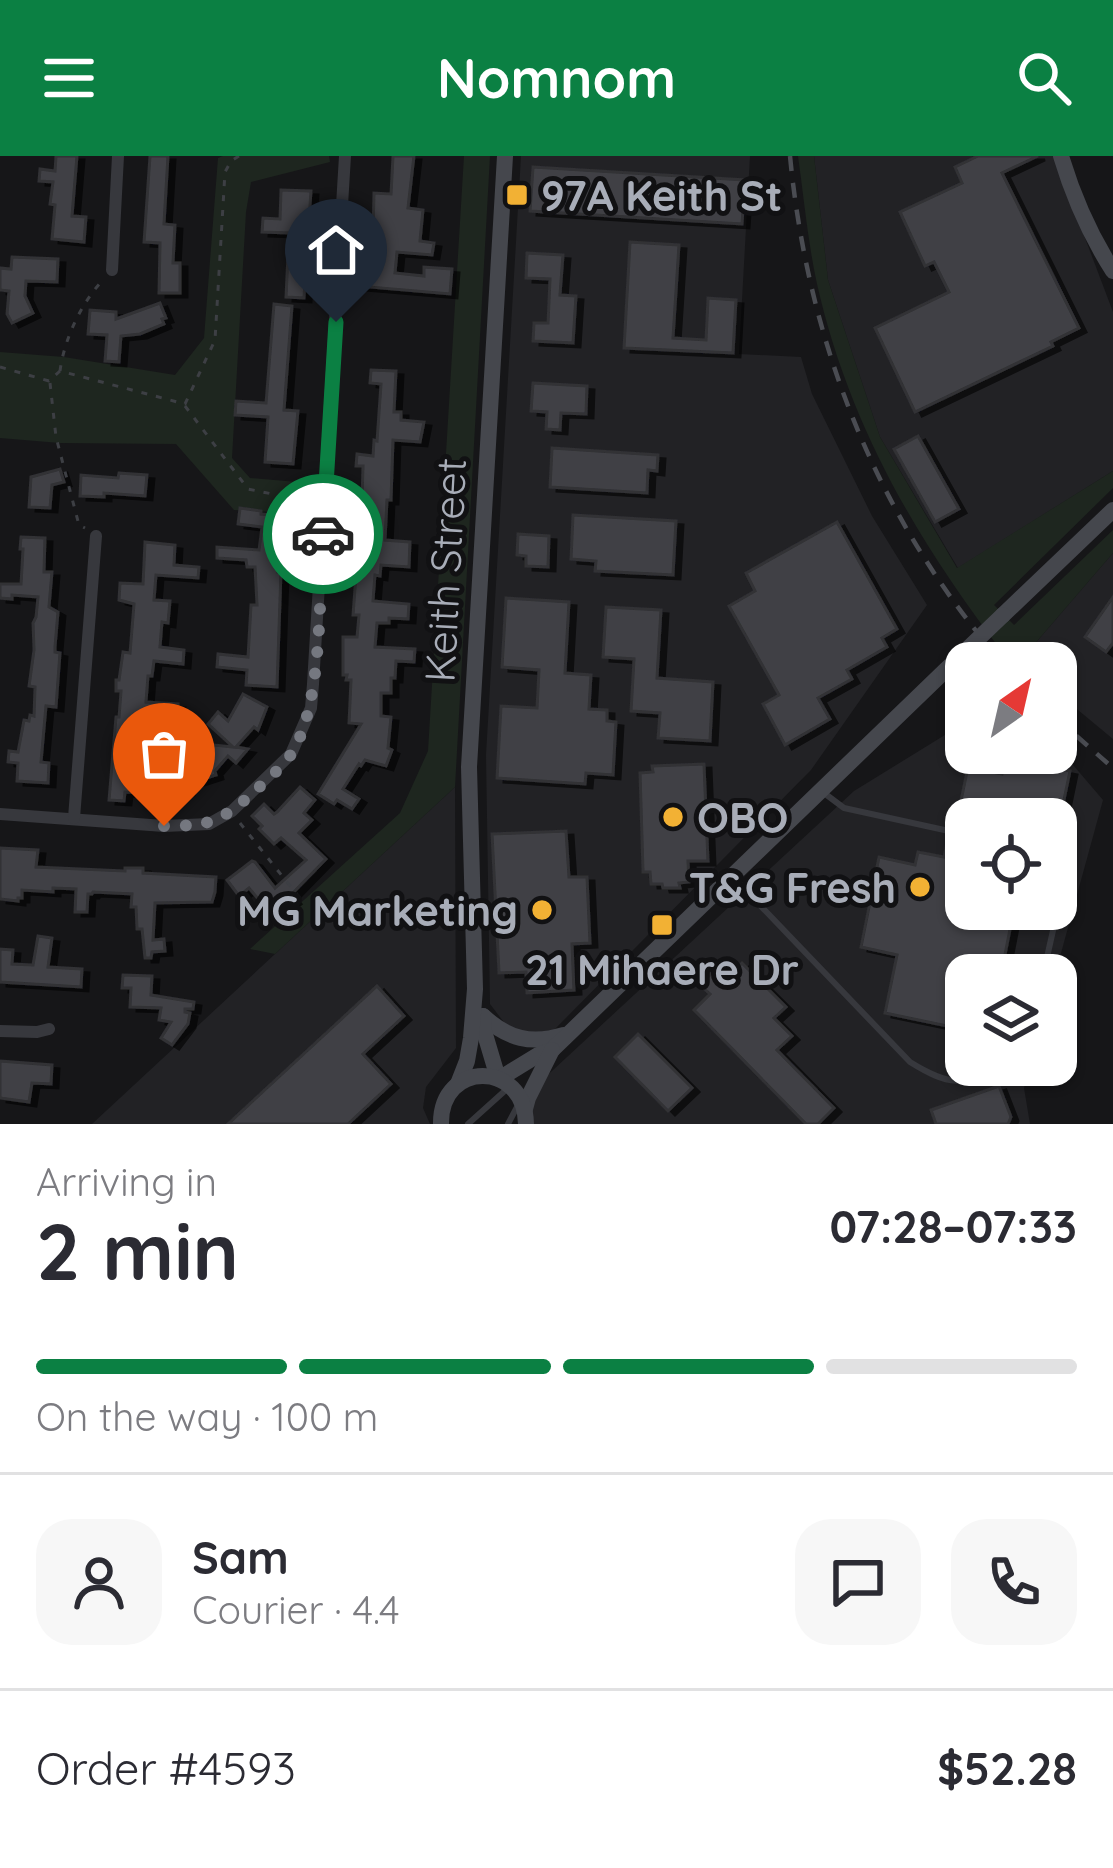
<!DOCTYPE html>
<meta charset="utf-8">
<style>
body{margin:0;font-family:Quicksand,sans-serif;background:#f7f7f7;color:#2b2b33;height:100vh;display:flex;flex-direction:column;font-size:45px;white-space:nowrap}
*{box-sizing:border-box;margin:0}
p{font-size:39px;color:#7c7c81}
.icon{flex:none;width:66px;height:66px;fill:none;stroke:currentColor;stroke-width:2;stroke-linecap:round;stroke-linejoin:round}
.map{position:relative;height:968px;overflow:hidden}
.details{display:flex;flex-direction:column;background:#fff;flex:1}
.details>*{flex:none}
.needle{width:78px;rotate:34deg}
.tools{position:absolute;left:945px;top:486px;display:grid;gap:24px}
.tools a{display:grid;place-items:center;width:132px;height:132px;border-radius:24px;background:#fff;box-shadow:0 3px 9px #0004;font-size:60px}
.pin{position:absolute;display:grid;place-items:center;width:102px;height:102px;color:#fff;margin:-123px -51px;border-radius:50% 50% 50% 0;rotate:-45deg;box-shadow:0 0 12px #0007}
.pin .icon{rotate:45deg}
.courier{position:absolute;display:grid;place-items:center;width:120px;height:120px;margin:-60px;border:9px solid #0b8043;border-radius:50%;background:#fff;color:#222;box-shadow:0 3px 15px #0007}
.head em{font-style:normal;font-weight:700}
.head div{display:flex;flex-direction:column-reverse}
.head{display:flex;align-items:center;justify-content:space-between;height:204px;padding:0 36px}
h1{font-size:78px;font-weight:700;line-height:90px}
.bar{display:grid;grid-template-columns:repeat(4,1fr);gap:18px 12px;align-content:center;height:144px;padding:0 36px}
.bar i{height:15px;border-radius:9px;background:#e1e1e2}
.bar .selected{background:#0b8043}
.bar p{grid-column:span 4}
.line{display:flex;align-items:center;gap:30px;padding:0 36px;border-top:3px solid #e1e1e2}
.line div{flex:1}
.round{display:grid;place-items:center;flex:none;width:126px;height:126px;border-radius:36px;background:#f7f7f7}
header{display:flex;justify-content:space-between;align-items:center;height:156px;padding:0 36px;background:#0b8043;color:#fff;font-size:54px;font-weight:700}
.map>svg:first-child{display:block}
.built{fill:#222225;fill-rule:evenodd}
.green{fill:#1e261f}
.building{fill:#404145;stroke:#303034;stroke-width:3;filter:url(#shadow)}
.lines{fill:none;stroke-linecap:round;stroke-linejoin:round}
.path{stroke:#3d3f44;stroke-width:3;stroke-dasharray:6 9;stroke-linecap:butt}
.lane{stroke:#37383d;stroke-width:6}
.street{stroke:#37383d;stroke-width:12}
.secondary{stroke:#45474d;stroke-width:16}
.rail{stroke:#4a4c52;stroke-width:4.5;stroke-dasharray:15 12;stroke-linecap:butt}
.secondary-bridge{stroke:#45474d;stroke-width:16}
.done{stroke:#757880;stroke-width:12;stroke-dasharray:0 21.6}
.route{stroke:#0b8043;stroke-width:15}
.poi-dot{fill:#f2b134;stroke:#111113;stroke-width:4.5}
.labels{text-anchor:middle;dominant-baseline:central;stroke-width:10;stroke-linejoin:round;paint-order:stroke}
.poi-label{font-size:42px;font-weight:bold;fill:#a8adb8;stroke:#111113;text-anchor:start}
.street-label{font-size:42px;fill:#a8adb8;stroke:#111113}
</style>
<header><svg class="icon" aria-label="menu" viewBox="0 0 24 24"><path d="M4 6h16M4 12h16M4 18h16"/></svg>Nomnom<svg class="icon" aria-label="search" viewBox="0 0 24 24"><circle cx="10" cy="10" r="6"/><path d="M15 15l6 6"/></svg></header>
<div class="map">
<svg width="1113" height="968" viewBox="0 0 1113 968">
<defs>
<filter id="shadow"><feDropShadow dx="7" dy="4" stdDeviation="0" flood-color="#0009"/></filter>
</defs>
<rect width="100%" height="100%" fill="#161618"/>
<g class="built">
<path d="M 521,0 L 750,0 L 739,198 L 801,201 L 812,238 L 872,360 L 927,449 L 811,614 L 554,874 L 525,878 L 506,869 L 490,848 L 486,599 Z"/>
<path d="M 814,0 L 1054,0 L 1113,156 L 1113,315 L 958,412 L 880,281 L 828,124 Z"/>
<path d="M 1113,397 L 1113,583 L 1072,549 L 1056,531 L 1056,507 L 1034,507 L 1026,498 Z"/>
<path d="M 966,566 L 966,597 L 1056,597 L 1056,589 L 1103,644 L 1055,819 L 966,819 L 966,909 L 1030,909 L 1024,932 L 1030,968 L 518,968 L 539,927 L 854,635 ZM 966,663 L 1056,663 L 1056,753 L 966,753 Z"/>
<path d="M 455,631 L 456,892 L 426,931 L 423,952 L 430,968 L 92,968 Z"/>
</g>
<g class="green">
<path d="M 223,0 L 329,0 L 330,6 L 251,26 L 246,56 L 232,302 L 250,322 L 309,327 L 307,358 L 234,354 L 176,288 L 60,287 L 0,282 L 0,196 L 64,201 L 175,219 L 204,182 L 218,2 Z"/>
<path d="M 464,0 L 490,0 L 455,631 L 275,798 L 250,793 L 400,657 L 428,595 Z"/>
<path d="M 798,0 L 814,0 L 828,124 L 880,281 L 957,412 L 1113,315 L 1113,332 L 994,449 L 1014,469 L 1113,374 L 1113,397 L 1026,498 L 1034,507 L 1012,507 L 1004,498 C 917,385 849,269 817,128 C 808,87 804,43 798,0 Z"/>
</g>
<g class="building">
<path d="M 56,0 L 77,0 L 72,60 L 86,61 L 84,86 L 52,83 L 55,49 L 50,48 L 53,26 L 39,25 L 40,13 L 55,15 Z"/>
<path d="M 150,0 L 168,0 L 164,68 L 175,69 L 173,107 L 180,107 L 180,137 L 159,137 L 160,87 L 144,86 Z"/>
<path d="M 393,0 L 414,0 L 408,52 L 423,54 L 420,85 L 434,87 L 432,99 L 397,96 L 395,117 L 424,120 L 424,111 L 452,113 L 450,138 L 357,130 L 358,118 L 376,120 L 380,74 L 373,74 L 374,37 L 391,38 Z"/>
<path d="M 978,0 L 1038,0 L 1002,17 L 1079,172 L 1051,186 L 1053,190 L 915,256 L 875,172 L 949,136 L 934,106 L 925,110 L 900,56 L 962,27 L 955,11 Z"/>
<path d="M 533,11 L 745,24 L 742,68 L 530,55 Z"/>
<path d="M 281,34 L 311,35 L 304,142 L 286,141 L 289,77 L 262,76 L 263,62 L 280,63 Z"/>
<path d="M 630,86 L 679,89 L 673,182 L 706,184 L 708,142 L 736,144 L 733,197 L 624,192 Z"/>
<path d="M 527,97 L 563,99 L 560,139 L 576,140 L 573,187 L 533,185 L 534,167 L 548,167 L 550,123 L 526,122 Z"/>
<path d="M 12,101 L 58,103 L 57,126 L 26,125 L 25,140 L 33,157 L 12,167 L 7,158 L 9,135 L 0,134 L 0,112 L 11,113 Z"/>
<path d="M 160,147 L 166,162 L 162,163 L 164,168 L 140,178 L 121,180 L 119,206 L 105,205 L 107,179 L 88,178 L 90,154 L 116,156 L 116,163 Z"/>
<path d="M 274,148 L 292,150 L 284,254 L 298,255 L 293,308 L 265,306 L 268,261 L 235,259 L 236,245 L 266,247 Z"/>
<path d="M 371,214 L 396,215 L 394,256 L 401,256 L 401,264 L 424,266 L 420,286 L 393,284 L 391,344 L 387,344 L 385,384 L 410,386 L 409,411 L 381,409 L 380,420 L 375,419 L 373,445 L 409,448 L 408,463 L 389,462 L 389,467 L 377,467 L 375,491 L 415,493 L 414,506 L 396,505 L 395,522 L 391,522 L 391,537 L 381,537 L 381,560 L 391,561 L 388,592 L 392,594 L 386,610 L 365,604 L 361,610 L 359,608 L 343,633 L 359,643 L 352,653 L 337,644 L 334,648 L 318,638 L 361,568 L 349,567 L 351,524 L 346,524 L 347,519 L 343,519 L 343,481 L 357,481 L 359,459 L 353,459 L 356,418 L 349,418 L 351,400 L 357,400 L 362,342 L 363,310 L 356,310 L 357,298 L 373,300 L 374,284 L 377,285 L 381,228 L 370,227 Z"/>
<path d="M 533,227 L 587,230 L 586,258 L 561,257 L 560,274 L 546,273 L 547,256 L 531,255 Z"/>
<path d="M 918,280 L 959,353 L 935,366 L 894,293 Z"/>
<path d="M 552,292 L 658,299 L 657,315 L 648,314 L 647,337 L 550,331 Z"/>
<path d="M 60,313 L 64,326 L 52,329 L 50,352 L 29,351 L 31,321 Z"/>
<path d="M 119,317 L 147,319 L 145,340 L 104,337 L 104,341 L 80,340 L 81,319 L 118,322 Z"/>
<path d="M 240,352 L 261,355 L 261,358 L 274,359 L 273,366 L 287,368 L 286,379 L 281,379 L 278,416 L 281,416 L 277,531 L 246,529 L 247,514 L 217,511 L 218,498 L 248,501 L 251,449 L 257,449 L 255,411 L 247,411 L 246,404 L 217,402 L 217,391 L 259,394 L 262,371 L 238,368 Z"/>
<path d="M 573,359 L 676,365 L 673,419 L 595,415 L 596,405 L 571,403 Z"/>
<path d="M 837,366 L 897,473 L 882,482 L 887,491 L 847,514 L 852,523 L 818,542 L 830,563 L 785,589 L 763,548 L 779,539 L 729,450 L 755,435 L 746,417 Z"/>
<path d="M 518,378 L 549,380 L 548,411 L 526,410 L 526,400 L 517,399 Z"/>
<path d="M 21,381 L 45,382 L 44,416 L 52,416 L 49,451 L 58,456 L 55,491 L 55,496 L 60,497 L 56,551 L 46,550 L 41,606 L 49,607 L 48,627 L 17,625 L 18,607 L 8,606 L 9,595 L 18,596 L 24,564 L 29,565 L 30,559 L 34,560 L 35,531 L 29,530 L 34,494 L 33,467 L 36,461 L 38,441 L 12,439 L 12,443 L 0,442 L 0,428 L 21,428 L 23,393 L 20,393 Z"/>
<path d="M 145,386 L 175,389 L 174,409 L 199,411 L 198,422 L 156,419 L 154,444 L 170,445 L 168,467 L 162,466 L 160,491 L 184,494 L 183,508 L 154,505 L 152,520 L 148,520 L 146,546 L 178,548 L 177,579 L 188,580 L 187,585 L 194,586 L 190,617 L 214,589 L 233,591 L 208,568 L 218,556 L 228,565 L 243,538 L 267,551 L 258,574 L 254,571 L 236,591 L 248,593 L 236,607 L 228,600 L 215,615 L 216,619 L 188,628 L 187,636 L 185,629 L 177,631 L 184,624 L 168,571 L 137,568 L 134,602 L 144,602 L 143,613 L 170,615 L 168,639 L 125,636 L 124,645 L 109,644 L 116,561 L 119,561 L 121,535 L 116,535 L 116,524 L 119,524 L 123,496 L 130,497 L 134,448 L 119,444 L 120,427 L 143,428 Z"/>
<path d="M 1113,441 L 1113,487 L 1106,496 L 1085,481 Z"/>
<path d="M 506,442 L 569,446 L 565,517 L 591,519 L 589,553 L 607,554 L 607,565 L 616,566 L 613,619 L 586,617 L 585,628 L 497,622 L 501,550 L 537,552 L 539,514 L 502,511 Z"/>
<path d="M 606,451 L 661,454 L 657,522 L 713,526 L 710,585 L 658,582 L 660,557 L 631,555 L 634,503 L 603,501 Z"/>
<path d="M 1005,601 L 1070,615 L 1060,663 L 966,663 L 966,753 L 1014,753 L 1001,819 L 966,819 L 966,874 L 885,857 L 897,799 L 861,791 L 879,701 L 915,709 L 918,696 L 944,701 L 948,682 L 956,678 L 956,672 L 951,668 L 954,653 L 959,654 L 968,611 L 1002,618 Z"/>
<path d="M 704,608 L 708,705 L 688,705 L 689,726 L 679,727 L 680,732 L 663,732 L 662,728 L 651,728 L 650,716 L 643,716 L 640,617 L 653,616 L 652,610 Z"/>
<path d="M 300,631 L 315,644 L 304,657 L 312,664 L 299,677 L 326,703 L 290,740 L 294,744 L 280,755 L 276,750 L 269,756 L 249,732 L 239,740 L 227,724 L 252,705 L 255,706 L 275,732 L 306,704 L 281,682 L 274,688 L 259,673 L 262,670 L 252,660 L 264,648 L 274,658 L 277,656 Z"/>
<path d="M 566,675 L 569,721 L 587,721 L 590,787 L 572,788 L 574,834 L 527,837 L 526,816 L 499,817 L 492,678 Z"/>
<path d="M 0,692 L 38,694 L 36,711 L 125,715 L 125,712 L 143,712 L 143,717 L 216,721 L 215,736 L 212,746 L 155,747 L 153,784 L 164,783 L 165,795 L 152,796 L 151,802 L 145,802 L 142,773 L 137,773 L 136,751 L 131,751 L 132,738 L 93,736 L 92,738 L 88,738 L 87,756 L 75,756 L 76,733 L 53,732 L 53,736 L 22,734 L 22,742 L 18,742 L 18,745 L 0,743 Z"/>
<path d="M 38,780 L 52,782 L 48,811 L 82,813 L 81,831 L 0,826 L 0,793 L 13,794 L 12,808 L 33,809 Z"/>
<path d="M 722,807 L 732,817 L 742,807 L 786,851 L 774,862 L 792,880 L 777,894 L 834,952 L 818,968 L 806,968 L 694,854 L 710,838 L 700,829 Z"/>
<path d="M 123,819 L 152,820 L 151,839 L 194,846 L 193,853 L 185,853 L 185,856 L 190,857 L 188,868 L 172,889 L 161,882 L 171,866 L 159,864 L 161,852 L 130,851 L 131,832 L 122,832 Z"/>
<path d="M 377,830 L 404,860 L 363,898 L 391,928 L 348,968 L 228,968 Z"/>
<path d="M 638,878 L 692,932 L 668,955 L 615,901 Z"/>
<path d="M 0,905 L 52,909 L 51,928 L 32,927 L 29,946 L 0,942 Z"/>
<path d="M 999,930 L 1011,961 L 1008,968 L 936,968 L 931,954 Z"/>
</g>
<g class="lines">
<g class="path">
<path d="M 0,211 L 49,225 L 60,215 L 185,248 L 215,184 L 225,16 L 231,5 L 239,0"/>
<path d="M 60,215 C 64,184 81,147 103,124"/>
<path d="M 50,227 L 56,281 L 79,369 L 85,372"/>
<path d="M 185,250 L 248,333 L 297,343 L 311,350"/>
<path d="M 240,667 L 302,745"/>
</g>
<g class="lane">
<path d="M 824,637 L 844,652 L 949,675"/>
<path d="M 734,722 L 910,906 C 947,929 965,932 1003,909"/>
<path d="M 1043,819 L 1061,739 L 1056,717"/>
<path d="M 468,968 L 508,932"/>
<path d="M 508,968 L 517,951"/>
</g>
<g class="street">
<path d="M 112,114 L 118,0"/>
<path d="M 0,658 L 164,670 L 209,668 L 232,655 L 291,598 L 311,552 L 313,528 L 345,0"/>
<path d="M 74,662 L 96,380"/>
<path d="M 0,875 L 37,876 L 49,873"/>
</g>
<g class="secondary">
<path d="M 1061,0 C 1073,40 1090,79 1113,115"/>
<path d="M 1003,459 L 1113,354"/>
<path d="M 483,860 C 508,883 531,889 564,879"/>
<path d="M 483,860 L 484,875 L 498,922"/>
<path d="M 499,923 L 538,899 L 552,894 L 956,504"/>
<path d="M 458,928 L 467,905 L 471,882 L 475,833 L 469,611 L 505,0"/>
<path d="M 525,953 L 528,942 L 552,894"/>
<path d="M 441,968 C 440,904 525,904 526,968"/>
</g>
<g class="rail">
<path d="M 790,0 C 808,188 878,365 1003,507"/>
<path d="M 1056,562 L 1113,612"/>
</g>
<path class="secondary-bridge" d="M 956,504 L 1003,459"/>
</g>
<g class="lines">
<path class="done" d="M 164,670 C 210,670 221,666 255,635 C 268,623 284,610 293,595 C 323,545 319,438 323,378"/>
<path class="route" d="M 323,378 L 336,166"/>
</g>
<g class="poi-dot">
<rect x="505" y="27" width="24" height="24" rx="6"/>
<circle cx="673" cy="661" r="12"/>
<circle cx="920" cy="731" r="12"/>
<circle cx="542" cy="754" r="12"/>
<rect x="650" y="757" width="24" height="24" rx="6"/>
</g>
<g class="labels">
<g class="poi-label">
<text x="541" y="39">97A Keith St</text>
<text x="697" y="661">OBO</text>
<text x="896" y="731" text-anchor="end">T&amp;G Fresh</text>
<text x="518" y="754" text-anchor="end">MG Marketing</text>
<text x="662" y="813" text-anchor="middle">21 Mihaere Dr</text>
</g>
<g class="street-label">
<text transform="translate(445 414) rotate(-87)">Keith Street</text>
</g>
</g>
</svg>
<div class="tools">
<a><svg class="needle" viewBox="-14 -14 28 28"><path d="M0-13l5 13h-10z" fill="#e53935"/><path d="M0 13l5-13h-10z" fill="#7c7c81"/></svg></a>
<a><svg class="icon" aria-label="locate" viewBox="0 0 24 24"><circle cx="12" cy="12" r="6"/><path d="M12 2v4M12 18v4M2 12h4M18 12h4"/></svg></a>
<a><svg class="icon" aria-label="layers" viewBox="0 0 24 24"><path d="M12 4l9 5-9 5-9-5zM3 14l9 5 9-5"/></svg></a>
</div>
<div class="pin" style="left:164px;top:670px;background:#ea580c"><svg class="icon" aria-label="bag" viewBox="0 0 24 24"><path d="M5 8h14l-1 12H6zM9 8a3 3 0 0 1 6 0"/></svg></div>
<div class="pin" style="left:336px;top:166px;background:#1f2937"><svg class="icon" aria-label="home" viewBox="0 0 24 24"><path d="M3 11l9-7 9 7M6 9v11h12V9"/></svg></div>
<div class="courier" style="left:323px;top:378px"><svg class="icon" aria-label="car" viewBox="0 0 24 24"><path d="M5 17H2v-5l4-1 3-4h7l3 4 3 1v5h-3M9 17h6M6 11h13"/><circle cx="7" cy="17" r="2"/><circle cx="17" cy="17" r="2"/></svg></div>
</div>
<section class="details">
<div class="head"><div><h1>2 min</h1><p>Arriving in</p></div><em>07:28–07:33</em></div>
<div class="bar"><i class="selected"></i><i class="selected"></i><i class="selected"></i><i></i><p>On the way · 100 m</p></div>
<div class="line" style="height:216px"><a class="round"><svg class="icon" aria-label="person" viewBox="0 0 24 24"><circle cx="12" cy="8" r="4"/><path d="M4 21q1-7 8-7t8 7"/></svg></a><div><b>Sam</b><p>Courier · 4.4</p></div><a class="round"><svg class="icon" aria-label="chat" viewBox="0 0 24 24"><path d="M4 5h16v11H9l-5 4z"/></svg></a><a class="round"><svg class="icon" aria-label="phone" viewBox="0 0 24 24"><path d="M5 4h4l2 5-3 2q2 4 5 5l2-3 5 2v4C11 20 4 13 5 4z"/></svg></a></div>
<div class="line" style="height:156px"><div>Order #4593</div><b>$52.28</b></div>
</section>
